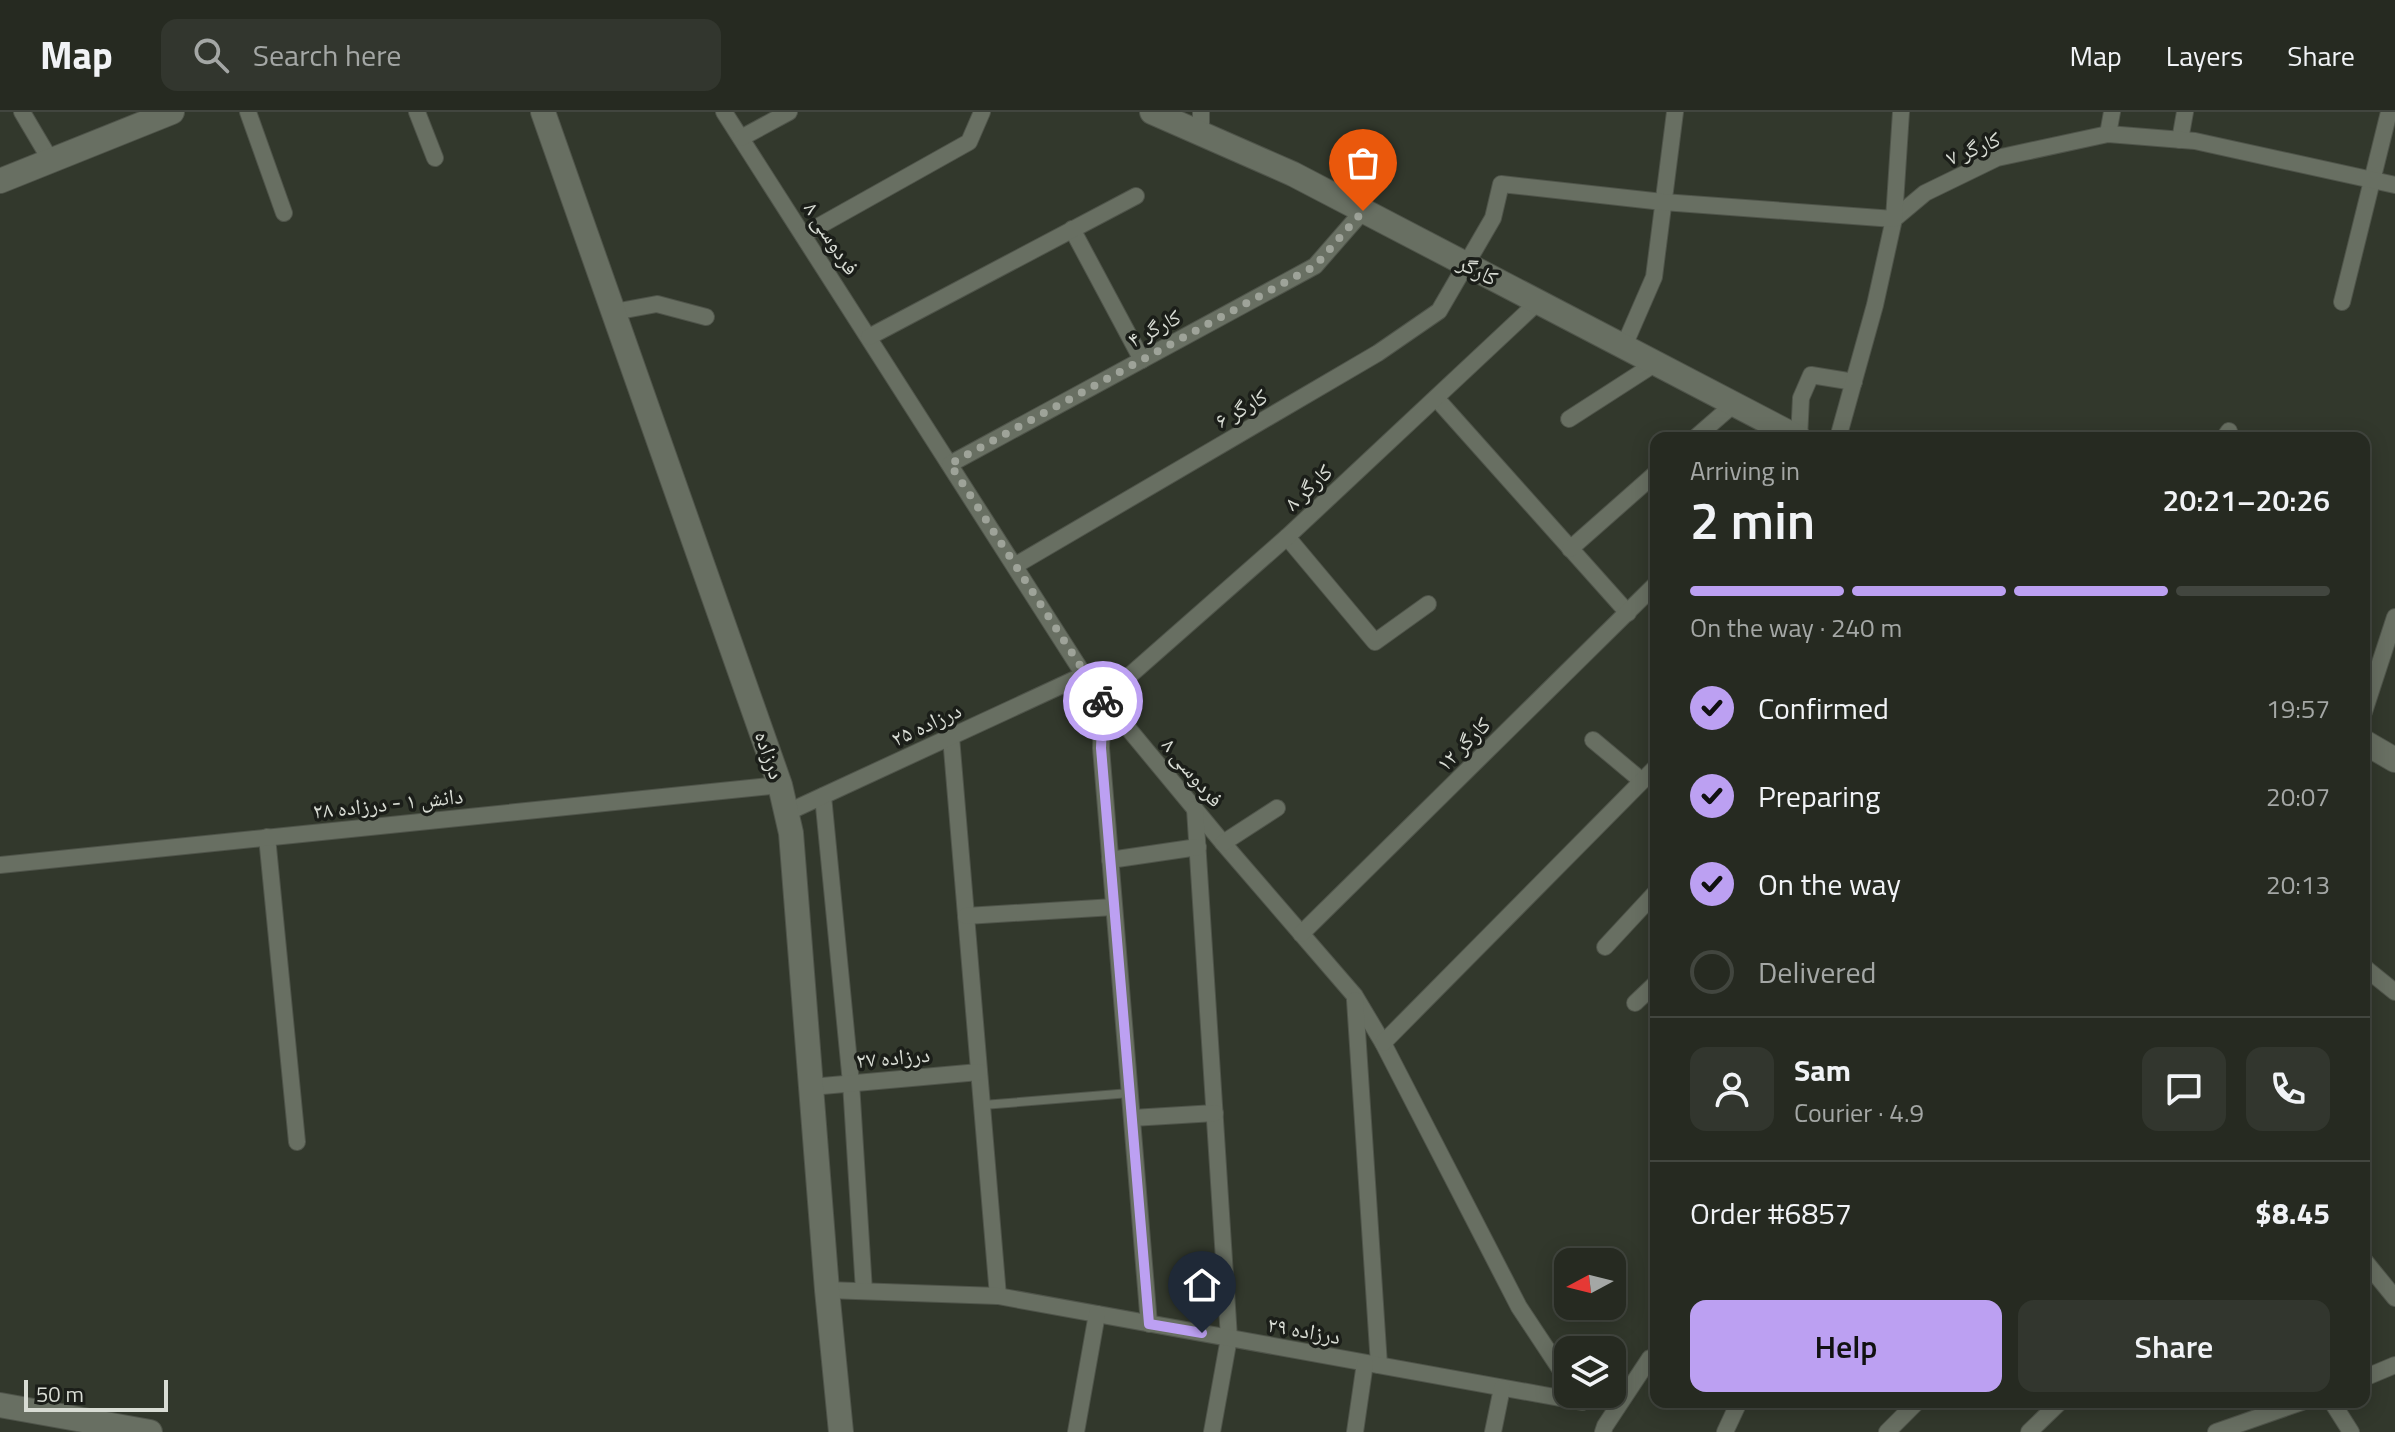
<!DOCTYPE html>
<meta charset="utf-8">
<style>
body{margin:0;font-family:"Titillium Web","Noto Naskh Arabic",sans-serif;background:#32362e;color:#f1f3f6;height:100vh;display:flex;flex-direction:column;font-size:30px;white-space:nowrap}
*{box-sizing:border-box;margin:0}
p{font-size:26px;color:#a4a7a5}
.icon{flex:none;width:44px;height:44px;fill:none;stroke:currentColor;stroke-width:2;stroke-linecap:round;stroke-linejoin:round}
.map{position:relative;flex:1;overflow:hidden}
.drawer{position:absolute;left:1650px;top:320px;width:720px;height:976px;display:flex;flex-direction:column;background:#262a21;border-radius:16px;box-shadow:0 4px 20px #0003,0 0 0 2px #42463f}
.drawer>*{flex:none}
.needle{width:52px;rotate:263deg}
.fabs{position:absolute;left:1554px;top:1136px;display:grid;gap:16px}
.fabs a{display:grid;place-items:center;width:72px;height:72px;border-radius:16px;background:#262a21;box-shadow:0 4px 20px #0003,0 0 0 2px #42463f;font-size:40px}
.scale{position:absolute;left:24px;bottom:20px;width:144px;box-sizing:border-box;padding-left:8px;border:4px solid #d8dcd4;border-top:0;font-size:22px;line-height:28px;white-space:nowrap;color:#d8dcd4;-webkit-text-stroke:6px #1b1e19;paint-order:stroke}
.pin{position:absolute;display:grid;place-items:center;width:68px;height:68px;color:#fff;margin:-82px -34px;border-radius:50% 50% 50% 0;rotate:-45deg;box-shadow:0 0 8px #0007}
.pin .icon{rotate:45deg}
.courier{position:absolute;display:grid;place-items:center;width:80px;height:80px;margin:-40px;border:6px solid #bca0f2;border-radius:50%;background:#fff;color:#222;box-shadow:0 2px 10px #0007}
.head em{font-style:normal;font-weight:600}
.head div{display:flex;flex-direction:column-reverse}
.head{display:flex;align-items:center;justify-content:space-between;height:136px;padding:0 40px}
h1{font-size:52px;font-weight:600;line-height:60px}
.bar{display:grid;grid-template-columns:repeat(4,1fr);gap:12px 8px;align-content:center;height:96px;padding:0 40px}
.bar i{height:10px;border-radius:6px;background:#42463f}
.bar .active{background:#bca0f2}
.bar p{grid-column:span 4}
.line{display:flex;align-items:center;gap:20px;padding:0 40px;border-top:2px solid #42463f}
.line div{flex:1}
.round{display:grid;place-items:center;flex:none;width:84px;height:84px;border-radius:16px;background:#32362e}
ol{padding:0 40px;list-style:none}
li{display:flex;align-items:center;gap:24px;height:88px}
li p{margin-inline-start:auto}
li .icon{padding:8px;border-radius:50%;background:#bca0f2;color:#111;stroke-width:4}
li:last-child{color:#a4a7a5}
li i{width:44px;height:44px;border:4px solid #42463f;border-radius:50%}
.action{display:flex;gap:16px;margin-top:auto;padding:16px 40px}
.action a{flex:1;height:92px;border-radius:16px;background:#bca0f2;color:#111;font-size:32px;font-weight:600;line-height:92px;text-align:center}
.action a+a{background:#32362e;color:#f1f3f6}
header{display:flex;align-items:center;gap:48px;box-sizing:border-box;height:112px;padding:0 40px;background:#262a21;border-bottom:2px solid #42463f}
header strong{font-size:38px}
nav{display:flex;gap:44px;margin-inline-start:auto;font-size:28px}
.search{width:560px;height:72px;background:#32362e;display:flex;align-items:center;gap:20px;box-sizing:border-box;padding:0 28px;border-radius:16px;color:#a4a7a5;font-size:30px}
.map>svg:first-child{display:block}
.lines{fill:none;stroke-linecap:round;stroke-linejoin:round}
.lane-casing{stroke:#4f544a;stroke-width:10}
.street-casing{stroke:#4f544a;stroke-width:18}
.secondary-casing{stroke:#4f544a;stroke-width:26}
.lane{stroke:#686f62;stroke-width:8}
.street{stroke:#686f62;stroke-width:16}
.secondary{stroke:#686f62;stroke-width:24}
.done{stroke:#9ea399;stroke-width:8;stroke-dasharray:0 14.4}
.route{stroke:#bca0f2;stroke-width:10}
.labels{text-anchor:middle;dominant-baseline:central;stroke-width:7;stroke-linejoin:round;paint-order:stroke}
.street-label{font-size:22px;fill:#d8dcd4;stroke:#1b1e19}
</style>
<header>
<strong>Map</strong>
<div class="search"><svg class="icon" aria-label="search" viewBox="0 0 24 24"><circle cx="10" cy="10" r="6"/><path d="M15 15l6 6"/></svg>Search here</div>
<nav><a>Map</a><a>Layers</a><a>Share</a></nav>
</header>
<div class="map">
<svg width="2395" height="1320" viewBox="0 0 2395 1320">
<rect width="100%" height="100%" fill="#32382c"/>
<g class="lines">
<defs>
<path id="lane" d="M 983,993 L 1130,981"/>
<g id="street">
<path d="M 22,0 L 51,49"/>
<path d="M 248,0 L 284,101"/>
<path d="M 417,0 L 435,46"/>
<path d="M 724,0 L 1084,563 L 1223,731 L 1355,884 L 1383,931 L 1519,1195 L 1568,1269"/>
<path d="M 1201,22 L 1201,0"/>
<path d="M 2108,22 L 2112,0"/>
<path d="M 741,26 L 789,0"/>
<path d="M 2180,28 L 2185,0"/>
<path d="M 1072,117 L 1142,248"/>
<path d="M 803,123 L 969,30 L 982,0"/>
<path d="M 2342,190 L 2389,0"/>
<path d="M 614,200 L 657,192 L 706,205"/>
<path d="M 869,225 L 1136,84"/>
<path d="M 1624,234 L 1654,165 L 1675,0"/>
<path d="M 1436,286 L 1628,501"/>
<path d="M 1569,307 L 1656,251"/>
<path d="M 1695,326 L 1734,292"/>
<path d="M 1799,326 L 1801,286 L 1811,263 L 1854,270"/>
<path d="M 1838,326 L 1875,193 L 1894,107 L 1925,81 L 1997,46 L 2108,22 L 2195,29 L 2395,73"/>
<path d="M 2224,326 L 2229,319"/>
<path d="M 950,352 L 1315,154 L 1363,99"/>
<path d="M 1287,425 L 1375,530 L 1428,492"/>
<path d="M 1570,437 L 1656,361"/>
<path d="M 1016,453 L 1378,241 L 1439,199 L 1493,106 L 1501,72 L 1663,90 L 1894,107 L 1901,0"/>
<path d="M 2364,600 L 2395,505"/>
<path d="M 951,625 L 998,1184"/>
<path d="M 1593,628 L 1642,669"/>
<path d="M 823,684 L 851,971 L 864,1179"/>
<path d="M 1195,697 L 1229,1226 L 1212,1320"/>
<path d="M 786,701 L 1084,563"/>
<path d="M 267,725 L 297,1030"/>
<path d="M 1223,731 L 1277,696"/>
<path d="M 1110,748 L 1198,735"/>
<path d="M 0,753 L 780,673"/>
<path d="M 966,804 L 1114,795"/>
<path d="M 1301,822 L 1656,472"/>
<path d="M 1605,835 L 1656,780"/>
<path d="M 2364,855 L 2395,880"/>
<path d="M 1355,888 L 1379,1253"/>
<path d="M 1635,891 L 1656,871"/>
<path d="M 1383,931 L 1656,655"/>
<path d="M 811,975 L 979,960"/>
<path d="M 1132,1006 L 1215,1001"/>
<path d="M 2364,1148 L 2395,1186"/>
<path d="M 827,1178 L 998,1184 L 1582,1290"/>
<path d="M 1149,1212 L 1101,636 L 1103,587 L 1287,425 L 1538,190"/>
<path d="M 2364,1266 L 2395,1253"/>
<path d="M 2332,1290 L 2351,1320"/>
<path d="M 1076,1320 L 1097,1202"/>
<path d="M 1355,1320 L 1365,1251"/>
<path d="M 1493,1320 L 1502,1276"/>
<path d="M 1603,1320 L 1605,1314 L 1650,1246"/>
<path d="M 1725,1320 L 1739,1290"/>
<path d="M 1887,1320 L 1917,1290"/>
<path d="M 2029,1320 L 2060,1290"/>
<path d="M 2216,1320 L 2302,1290"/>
</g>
<g id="secondary">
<path d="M 543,0 L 780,673 L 791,721 L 827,1178 L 841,1320"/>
<path d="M 1152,0 L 1293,62 L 1799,326"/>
<path d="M 0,69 L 172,0"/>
<path d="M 2364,630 L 2395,648"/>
<path d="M 0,1293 L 150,1320"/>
</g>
</defs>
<use href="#lane" class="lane-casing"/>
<use href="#street" class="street-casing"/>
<use href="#secondary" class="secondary-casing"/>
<use href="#lane" class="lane"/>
<use href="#street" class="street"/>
<use href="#secondary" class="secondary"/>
</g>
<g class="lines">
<path class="done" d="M 1103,589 L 950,352 L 1315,154 L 1363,99"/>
<path class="route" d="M 1103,589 L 1101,636 L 1149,1212 L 1202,1221"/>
</g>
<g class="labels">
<g class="street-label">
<text transform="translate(1973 36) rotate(-22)">کارگر ۷</text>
<text transform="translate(832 126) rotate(57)">فردوسی ۸</text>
<text transform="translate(1478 158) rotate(27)">کارگر</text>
<text transform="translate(1154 216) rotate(-28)">کارگر ۴</text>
<text transform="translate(1241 296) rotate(-30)">کارگر ۶</text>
<text transform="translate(1308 375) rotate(-43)">کارگر ۸</text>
<text transform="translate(926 612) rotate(-25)">درزاده ۲۵</text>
<text transform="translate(1463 632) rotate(-45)">کارگر ۱۲</text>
<text transform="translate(770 643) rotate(71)">درزاده</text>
<text transform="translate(1193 660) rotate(50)">فردوسی ۸</text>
<text transform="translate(388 691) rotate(-6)">دانش ۱ - درزاده ۲۸</text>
<text transform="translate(893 945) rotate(-5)">درزاده ۲۷</text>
<text transform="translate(1304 1218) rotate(10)">درزاده ۲۹</text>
</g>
</g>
</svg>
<div class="fabs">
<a><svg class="needle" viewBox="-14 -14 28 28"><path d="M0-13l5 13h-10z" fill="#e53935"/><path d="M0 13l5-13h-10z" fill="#a4a7a5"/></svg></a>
<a><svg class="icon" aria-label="layers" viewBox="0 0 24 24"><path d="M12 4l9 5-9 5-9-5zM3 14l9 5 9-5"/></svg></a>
</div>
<div class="scale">50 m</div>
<div class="pin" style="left:1363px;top:99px;background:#ea580c"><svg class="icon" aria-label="bag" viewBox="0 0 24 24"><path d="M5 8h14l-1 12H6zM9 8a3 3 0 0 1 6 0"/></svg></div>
<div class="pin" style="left:1202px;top:1221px;background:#1f2937"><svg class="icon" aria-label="home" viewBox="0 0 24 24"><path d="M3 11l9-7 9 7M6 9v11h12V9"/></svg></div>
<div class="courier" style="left:1103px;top:589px"><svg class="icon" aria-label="bike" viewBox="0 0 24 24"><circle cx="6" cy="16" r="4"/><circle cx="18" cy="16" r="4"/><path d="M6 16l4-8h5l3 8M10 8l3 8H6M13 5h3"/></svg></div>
<section class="drawer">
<div class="head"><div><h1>2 min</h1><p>Arriving in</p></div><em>20:21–20:26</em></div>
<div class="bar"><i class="active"></i><i class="active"></i><i class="active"></i><i></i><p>On the way · 240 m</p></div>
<ol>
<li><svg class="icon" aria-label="check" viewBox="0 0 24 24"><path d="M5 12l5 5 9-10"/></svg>Confirmed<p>19:57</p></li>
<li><svg class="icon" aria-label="check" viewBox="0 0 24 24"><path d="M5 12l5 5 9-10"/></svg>Preparing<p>20:07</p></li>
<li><svg class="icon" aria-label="check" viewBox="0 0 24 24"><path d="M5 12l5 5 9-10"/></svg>On the way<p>20:13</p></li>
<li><i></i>Delivered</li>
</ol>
<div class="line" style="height:144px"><a class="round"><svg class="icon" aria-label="person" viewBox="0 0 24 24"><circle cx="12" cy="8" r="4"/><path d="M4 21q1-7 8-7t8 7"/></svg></a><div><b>Sam</b><p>Courier · 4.9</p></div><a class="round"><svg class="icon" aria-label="chat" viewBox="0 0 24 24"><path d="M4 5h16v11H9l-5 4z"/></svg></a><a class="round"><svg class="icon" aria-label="phone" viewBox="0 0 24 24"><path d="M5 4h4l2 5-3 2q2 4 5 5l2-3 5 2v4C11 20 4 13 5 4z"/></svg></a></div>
<div class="line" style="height:104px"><div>Order #6857</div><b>$8.45</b></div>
<div class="action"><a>Help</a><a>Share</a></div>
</section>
</div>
